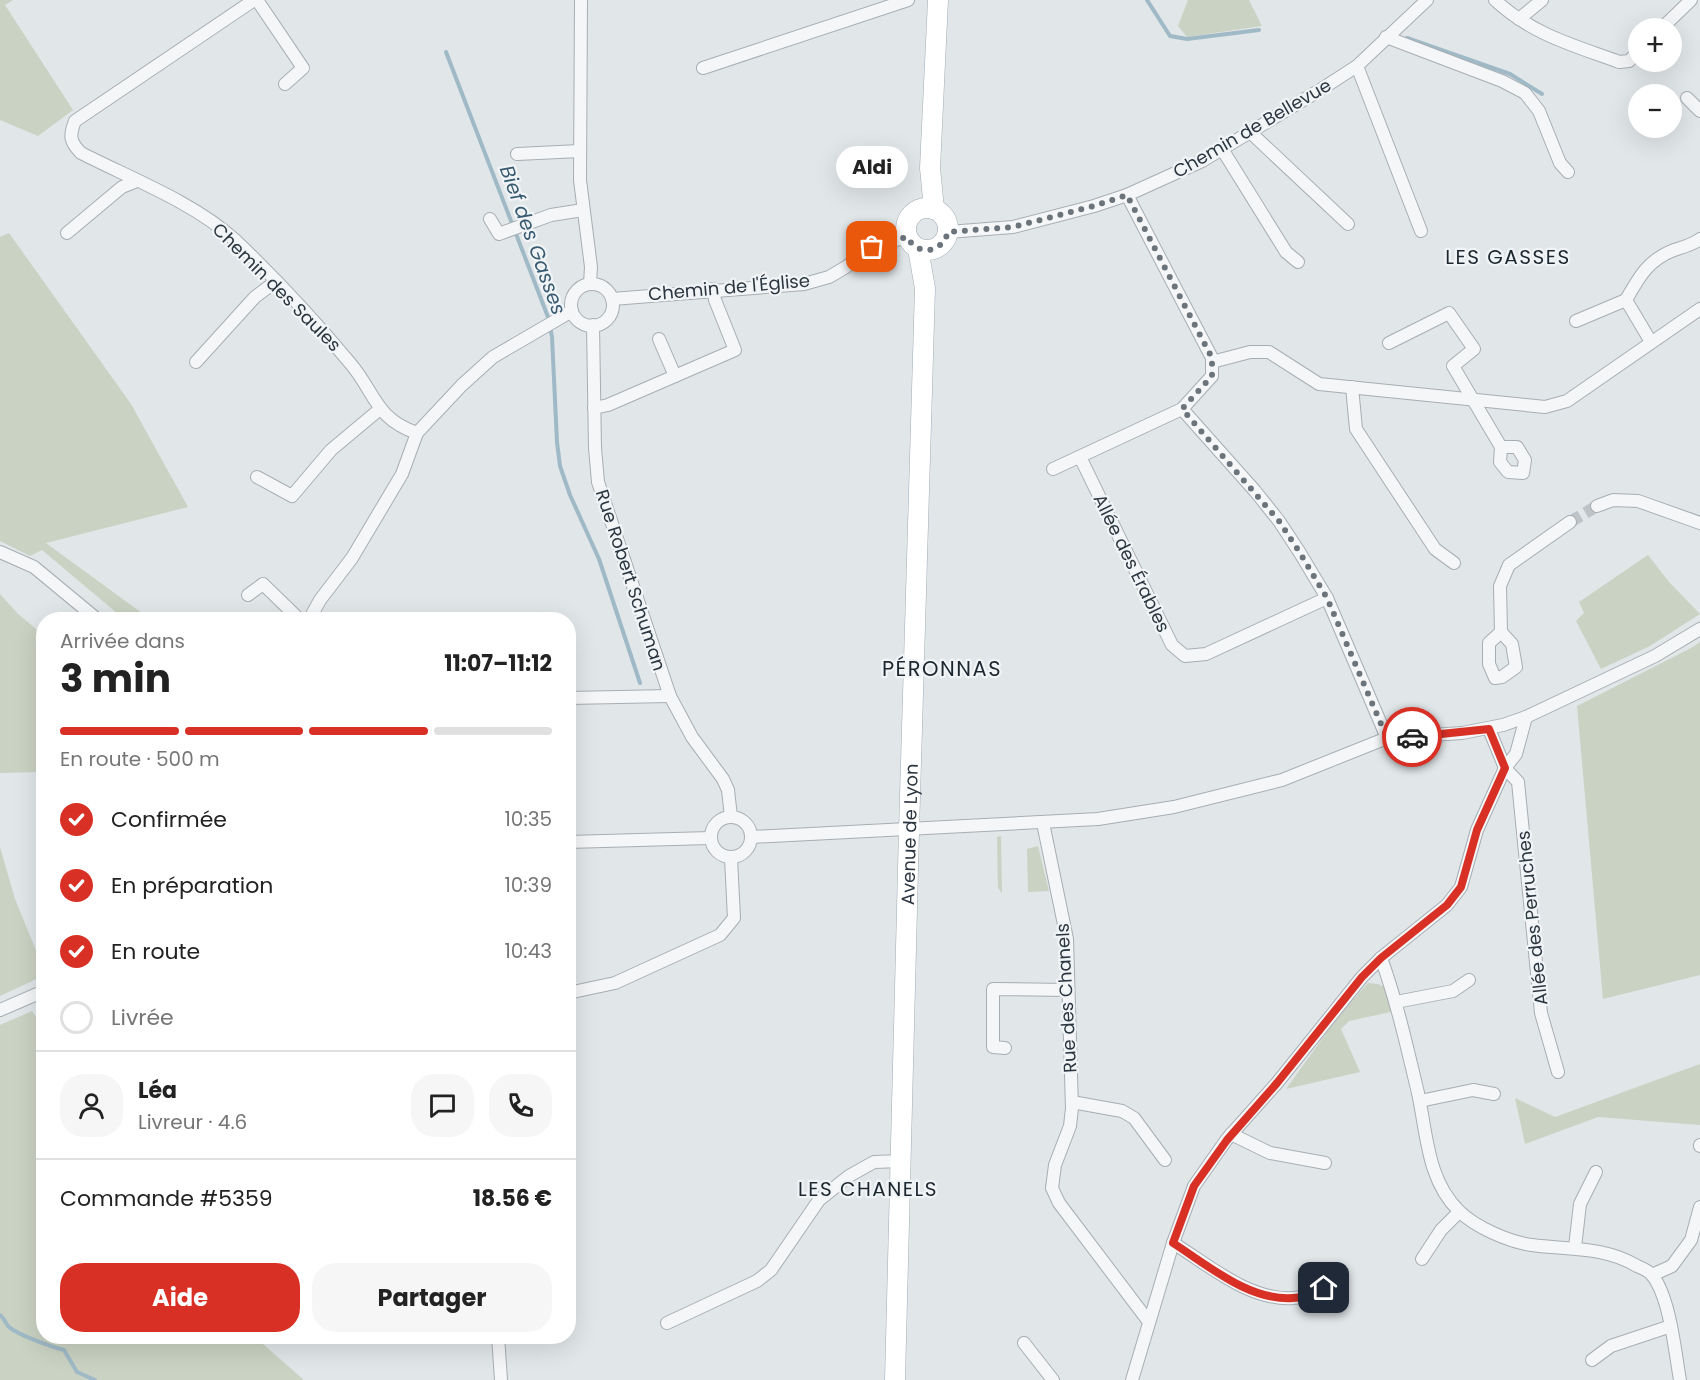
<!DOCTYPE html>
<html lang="fr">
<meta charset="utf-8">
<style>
body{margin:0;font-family:Poppins,sans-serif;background:#f6f6f6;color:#222;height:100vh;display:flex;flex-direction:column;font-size:22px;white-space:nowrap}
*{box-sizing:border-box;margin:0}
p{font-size:20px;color:#767676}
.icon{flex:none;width:33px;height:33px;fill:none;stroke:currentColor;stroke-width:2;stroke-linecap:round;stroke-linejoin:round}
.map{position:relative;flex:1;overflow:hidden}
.sheet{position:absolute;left:36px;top:612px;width:540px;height:732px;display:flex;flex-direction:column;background:#fff;border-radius:24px;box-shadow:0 6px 24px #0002}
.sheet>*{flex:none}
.tools{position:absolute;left:1628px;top:18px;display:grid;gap:12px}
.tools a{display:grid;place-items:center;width:54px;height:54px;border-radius:50%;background:#fff;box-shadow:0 6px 24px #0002;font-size:30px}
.pin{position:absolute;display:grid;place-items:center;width:51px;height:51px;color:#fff;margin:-26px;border-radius:12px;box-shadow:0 3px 9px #0006}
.courier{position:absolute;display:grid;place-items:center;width:60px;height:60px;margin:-30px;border:4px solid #d93025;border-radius:50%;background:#fff;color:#222;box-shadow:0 2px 8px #0007}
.bubble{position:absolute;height:42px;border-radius:21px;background:#fff;box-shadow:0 6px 24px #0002;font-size:20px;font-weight:700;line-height:42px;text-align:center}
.head em{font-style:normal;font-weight:700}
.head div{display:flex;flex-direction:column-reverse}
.head{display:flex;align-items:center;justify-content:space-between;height:102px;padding:0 24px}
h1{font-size:39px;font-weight:700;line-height:45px}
.bar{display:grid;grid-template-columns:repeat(4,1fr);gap:9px 6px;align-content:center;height:72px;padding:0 24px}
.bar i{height:8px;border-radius:4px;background:#e0e0e0}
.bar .selected{background:#d93025}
.bar p{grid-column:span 4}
.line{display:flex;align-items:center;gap:15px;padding:0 24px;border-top:2px solid #e0e0e0}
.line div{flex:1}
.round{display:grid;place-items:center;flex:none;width:63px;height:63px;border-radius:24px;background:#f6f6f6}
ol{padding:0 24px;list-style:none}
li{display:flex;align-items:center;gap:18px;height:66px}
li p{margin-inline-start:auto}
li .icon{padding:6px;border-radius:50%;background:#d93025;color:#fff;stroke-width:4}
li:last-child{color:#767676}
li i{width:33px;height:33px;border:3px solid #e0e0e0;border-radius:50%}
.primary-button{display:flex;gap:12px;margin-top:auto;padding:12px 24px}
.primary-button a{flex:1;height:69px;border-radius:24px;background:#d93025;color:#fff;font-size:24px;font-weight:700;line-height:69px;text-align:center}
.primary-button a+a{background:#f6f6f6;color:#222}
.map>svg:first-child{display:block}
.green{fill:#cad2c3}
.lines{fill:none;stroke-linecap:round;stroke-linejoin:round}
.stream{stroke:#9fb9c6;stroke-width:4}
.street-tunnel{stroke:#bdc3c7;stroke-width:12;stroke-dasharray:12 6;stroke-linecap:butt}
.street-casing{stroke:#a7aeb3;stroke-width:14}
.primary-casing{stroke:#a1acb4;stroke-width:21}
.street{stroke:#f4f6f7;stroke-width:12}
.primary{stroke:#fff;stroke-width:20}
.done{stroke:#6b747b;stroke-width:6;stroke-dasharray:0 10.8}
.route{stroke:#d93025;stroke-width:8}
.labels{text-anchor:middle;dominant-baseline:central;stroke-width:4.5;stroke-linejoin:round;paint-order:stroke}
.street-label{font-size:18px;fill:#2b3640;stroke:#f1f4f6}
.water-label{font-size:20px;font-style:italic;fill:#385b71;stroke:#f1f4f6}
.neighbourhood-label{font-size:20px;letter-spacing:1.5px;fill:#1d2730;stroke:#f1f4f6}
.quarter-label{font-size:21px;letter-spacing:1.5px;fill:#1d2730;stroke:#f1f4f6}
</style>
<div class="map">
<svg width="1700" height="1380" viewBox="0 0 1700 1380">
<rect width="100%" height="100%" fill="#e1e6e9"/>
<g class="green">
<path d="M 0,0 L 13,0 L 5,5 L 73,110 L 38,136 L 0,120 Z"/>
<path d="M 1188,0 L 1249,0 L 1262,26 L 1187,37 L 1178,26 Z"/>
<path d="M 9,233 L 131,404 L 188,507 L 46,543 L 150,619 L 124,619 L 42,550 L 30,556 L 0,541 L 0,237 Z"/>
<path d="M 1648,555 L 1669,582 L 1700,614 L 1650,646 L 1601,669 L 1576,621 L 1584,613 L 1579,602 Z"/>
<path d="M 0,594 L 17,613 L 43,635 L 43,780 L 39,772 L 0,773 Z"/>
<path d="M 1700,642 L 1700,975 L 1603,999 L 1577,706 L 1691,648 Z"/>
<path d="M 1001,836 L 1002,893 L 998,888 L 997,837 Z"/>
<path d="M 1038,846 L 1049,891 L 1028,892 L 1027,849 Z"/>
<path d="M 0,847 L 15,899 L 44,970 L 43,976 L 0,996 Z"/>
<path d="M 1368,983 L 1378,984 L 1385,987 L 1391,1012 L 1349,1021 L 1341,1029 L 1360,1072 L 1286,1089 L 1340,1014 Z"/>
<path d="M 32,1011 L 44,1029 L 44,1336 L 255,1337 L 304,1380 L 0,1380 L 0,1025 Z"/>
<path d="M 1700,1064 L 1700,1125 L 1598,1117 L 1525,1144 L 1515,1098 L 1555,1117 Z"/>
</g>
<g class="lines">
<g class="stream">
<path d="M 1147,0 L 1170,36 L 1187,39 L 1259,30"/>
<path d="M 1407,38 L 1510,74 L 1542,94"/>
<path d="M 446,52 L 548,317 L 552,337 L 557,442 L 560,466 L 570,495 L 599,559 L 640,683"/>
<path d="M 0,1315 C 5,1319 5,1323 9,1327 C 18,1335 52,1347 64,1350 L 77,1372 L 95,1380"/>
</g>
<path class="street-tunnel" d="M 1570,522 L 1597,506"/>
<defs>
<g id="street">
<path d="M 254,0 L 75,121 C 69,136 70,142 81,153 C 130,178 195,203 235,240 C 275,278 315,321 350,363 C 375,392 375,419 417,433"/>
<path d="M 257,0 L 303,68 L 285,84"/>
<path d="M 581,0 L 580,180 L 591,267 L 590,284"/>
<path d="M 1495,0 C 1531,34 1573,45 1619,62 L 1629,61 L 1638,52"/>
<path d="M 1519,19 L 1542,0"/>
<path d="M 1662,28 L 1691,0"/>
<path d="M 1386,37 L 1502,81 L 1525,93 L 1539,111 L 1560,163 L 1568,172"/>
<path d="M 1357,66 L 1421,231"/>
<path d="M 703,68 L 908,0"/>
<path d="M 1687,98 L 1700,111"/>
<path d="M 1250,132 L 1348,224"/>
<path d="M 1222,149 L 1286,252 L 1298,262"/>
<path d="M 517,154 L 580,151"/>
<path d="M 1127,195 L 1212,358 L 1212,376 L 1182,409 L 1255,491 L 1279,521 L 1300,553 L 1327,598 L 1387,738"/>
<path d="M 490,219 L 499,234 L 551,215 L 583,210"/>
<path d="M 948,232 L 1013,227 L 1094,206 L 1127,195 L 1202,161 L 1320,90 L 1357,66 L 1427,0"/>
<path d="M 67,233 L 122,187 L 137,181"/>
<circle cx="592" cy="305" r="21"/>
<path d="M 612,299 L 804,284 L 829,277 L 846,267 L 872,247 L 907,237"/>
<path d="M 1626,300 C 1639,277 1648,260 1674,250 C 1683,247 1692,245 1700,239"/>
<path d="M 1576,321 L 1626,300 L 1651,342"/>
<path d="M 593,325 L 595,448 L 598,482 L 670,696 L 692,737 L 723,779 L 728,790 L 731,817"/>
<path d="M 659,339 L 675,376"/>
<path d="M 1389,343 L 1449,313 L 1474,349 L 1453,366 L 1501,447 L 1500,462 L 1508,472 L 1523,473 L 1525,460 L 1517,447 L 1501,447"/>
<path d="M 196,362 L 255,297 L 275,282"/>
<path d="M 1212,362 L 1250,352 L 1269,352 L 1319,384 L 1545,407 L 1567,401 L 1700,309"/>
<path d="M 1352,387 L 1356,429 L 1435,549 L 1454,563"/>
<path d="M 594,408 L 608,405 L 735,350 L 715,300 L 713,289"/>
<path d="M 1080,457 L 1172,645 L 1185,656 L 1206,654 L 1327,598"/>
<path d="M 1053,469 L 1182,409"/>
<path d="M 257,477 L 292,496 L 331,450 L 380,409"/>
<path d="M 1597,506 L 1613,500 L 1638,501 L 1700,523"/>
<path d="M 0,552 L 34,567 L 98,620"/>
<path d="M 248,595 L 263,584 L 300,620"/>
<path d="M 309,620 L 320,600 L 352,558 L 402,474 L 417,433 L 462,385 L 493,357 L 572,311"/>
<path d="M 1501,632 L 1512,644 L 1516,667 L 1502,677 L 1495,678 L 1489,664 L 1489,643 L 1501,632 L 1500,586 L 1509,565 L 1570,522"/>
<path d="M 568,698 L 670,696"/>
<path d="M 1489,729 L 1505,768 L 1518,782 L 1541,1013 L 1558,1072"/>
<circle cx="731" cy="837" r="20"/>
<path d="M 1043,823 L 1067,939 L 1072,1108 L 1070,1126 L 1055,1165 L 1052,1188 L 1059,1203 L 1149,1322"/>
<path d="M 751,837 L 1098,819 L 1174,807 L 1282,780 L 1387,738 L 1462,733 L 1503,725 L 1526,717 L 1655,656 L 1700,629"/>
<path d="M 568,842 L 710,838"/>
<path d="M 1381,958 C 1397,1002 1407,1047 1418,1093 C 1427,1134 1427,1180 1459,1211 C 1475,1227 1509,1242 1532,1245 C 1568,1250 1604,1246 1637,1266 C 1642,1268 1649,1271 1652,1275 C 1670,1297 1675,1352 1680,1380"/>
<path d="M 568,993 L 615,983 L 720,935 L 734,918 L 731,858"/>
<path d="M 1396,1002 L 1453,991 L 1469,980"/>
<path d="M 0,1010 L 44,991"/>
<path d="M 1005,1048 L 993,1047 L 993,989 L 1068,990"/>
<path d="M 1420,1101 L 1473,1090 L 1494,1094"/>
<path d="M 1072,1102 L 1122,1111 L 1134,1118 L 1165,1160"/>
<path d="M 1231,1134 L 1270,1153 L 1325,1163"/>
<path d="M 1700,1145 L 1700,1146"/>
<path d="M 1173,1243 C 1209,1265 1249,1301 1293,1298 C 1304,1298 1315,1292 1324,1288"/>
<path d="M 1575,1247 L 1580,1204 L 1596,1172"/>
<path d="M 1422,1259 L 1441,1230 L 1459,1212"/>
<path d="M 1652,1275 L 1672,1266 L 1691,1240 L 1700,1207"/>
<path d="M 667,1323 L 757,1281 L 771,1270 L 819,1200 L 849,1176 L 874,1162 L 901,1161"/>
<path d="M 498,1336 L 501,1380"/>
<path d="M 1024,1343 L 1053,1380"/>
<path d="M 1592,1360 L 1611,1346 L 1671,1326"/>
<path d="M 1132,1380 L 1173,1243 L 1194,1186 L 1227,1139 L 1277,1083 L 1362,977 L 1381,958 L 1447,905 L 1461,887 L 1477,830 L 1505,768 L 1516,754 L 1526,717"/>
</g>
<g id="primary">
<circle cx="927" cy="229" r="21"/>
<path d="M 934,209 L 930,168 L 938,0"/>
<path id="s1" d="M 895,1380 L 909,830 L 925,288 L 918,249"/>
</g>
</defs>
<use href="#street" class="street-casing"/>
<use href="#primary" class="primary-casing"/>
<use href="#street" class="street"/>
<use href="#primary" class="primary"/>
</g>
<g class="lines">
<path class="done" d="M 872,247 L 907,237 C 917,256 942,254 948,232 L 1013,227 L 1094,206 L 1127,195 L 1212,358 L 1212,376 L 1182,409 L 1279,521 L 1300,553 L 1327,598 L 1387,738 L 1412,737"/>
<path class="route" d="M 1324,1288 C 1315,1292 1304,1298 1293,1298 C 1249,1301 1209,1266 1173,1243 L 1194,1186 L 1227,1140 L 1277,1083 L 1362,977 L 1381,958 L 1447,905 L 1461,887 L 1477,830 L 1505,768 L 1489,729 L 1412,737"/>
</g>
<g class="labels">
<g class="street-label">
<text transform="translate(1252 128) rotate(-30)">Chemin de Bellevue</text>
<text transform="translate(277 287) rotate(45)">Chemin des Saules</text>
<text transform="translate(729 287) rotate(-5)">Chemin de l'Église</text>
<text transform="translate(1132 563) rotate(64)">Allée des Érables</text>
<text transform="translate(631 580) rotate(72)">Rue Robert Schuman</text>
<text stroke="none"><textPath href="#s1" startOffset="546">Avenue de Lyon</textPath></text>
<text transform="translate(1532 918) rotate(-96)">Allée des Perruches</text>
<text transform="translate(1066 998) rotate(-93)">Rue des Chanels</text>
</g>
<g class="water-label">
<text transform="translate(533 240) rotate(70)">Bief des Gasses</text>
</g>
<g class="neighbourhood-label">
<text x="1508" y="257">LES GASSES</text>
<text x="868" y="1189">LES CHANELS</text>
</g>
<g class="quarter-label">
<text x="942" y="668">PÉRONNAS</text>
</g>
</g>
</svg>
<div class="tools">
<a>+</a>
<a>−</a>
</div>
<div class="pin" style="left:872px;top:247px;background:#ea580c"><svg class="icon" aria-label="bag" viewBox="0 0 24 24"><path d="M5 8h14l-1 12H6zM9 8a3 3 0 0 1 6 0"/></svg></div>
<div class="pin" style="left:1324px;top:1288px;background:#1f2937"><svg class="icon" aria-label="home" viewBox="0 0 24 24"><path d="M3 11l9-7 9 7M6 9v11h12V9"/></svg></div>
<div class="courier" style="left:1412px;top:737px"><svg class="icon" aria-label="car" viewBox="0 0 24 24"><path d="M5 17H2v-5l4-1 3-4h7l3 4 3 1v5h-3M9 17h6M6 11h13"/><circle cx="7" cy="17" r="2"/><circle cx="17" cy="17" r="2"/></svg></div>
<div class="bubble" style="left:836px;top:146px;width:72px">Aldi</div>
<section class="sheet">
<div class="head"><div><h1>3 min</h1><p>Arrivée dans</p></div><em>11:07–11:12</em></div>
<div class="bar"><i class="selected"></i><i class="selected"></i><i class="selected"></i><i></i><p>En route · 500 m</p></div>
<ol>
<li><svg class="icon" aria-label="check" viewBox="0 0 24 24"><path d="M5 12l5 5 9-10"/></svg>Confirmée<p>10:35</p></li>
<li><svg class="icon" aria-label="check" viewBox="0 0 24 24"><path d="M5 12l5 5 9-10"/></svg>En préparation<p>10:39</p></li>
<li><svg class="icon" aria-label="check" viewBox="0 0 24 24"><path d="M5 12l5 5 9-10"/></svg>En route<p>10:43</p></li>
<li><i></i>Livrée</li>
</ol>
<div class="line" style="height:108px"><a class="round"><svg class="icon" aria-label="person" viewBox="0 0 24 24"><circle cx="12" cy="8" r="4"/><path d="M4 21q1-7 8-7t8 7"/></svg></a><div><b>Léa</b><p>Livreur · 4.6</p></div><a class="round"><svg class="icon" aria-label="chat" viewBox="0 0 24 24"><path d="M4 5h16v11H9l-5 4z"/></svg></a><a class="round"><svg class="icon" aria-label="phone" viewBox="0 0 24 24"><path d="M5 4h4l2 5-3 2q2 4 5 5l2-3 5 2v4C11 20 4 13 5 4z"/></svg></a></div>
<div class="line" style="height:78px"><div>Commande #5359</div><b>18.56 €</b></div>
<div class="primary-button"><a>Aide</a><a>Partager</a></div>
</section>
</div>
